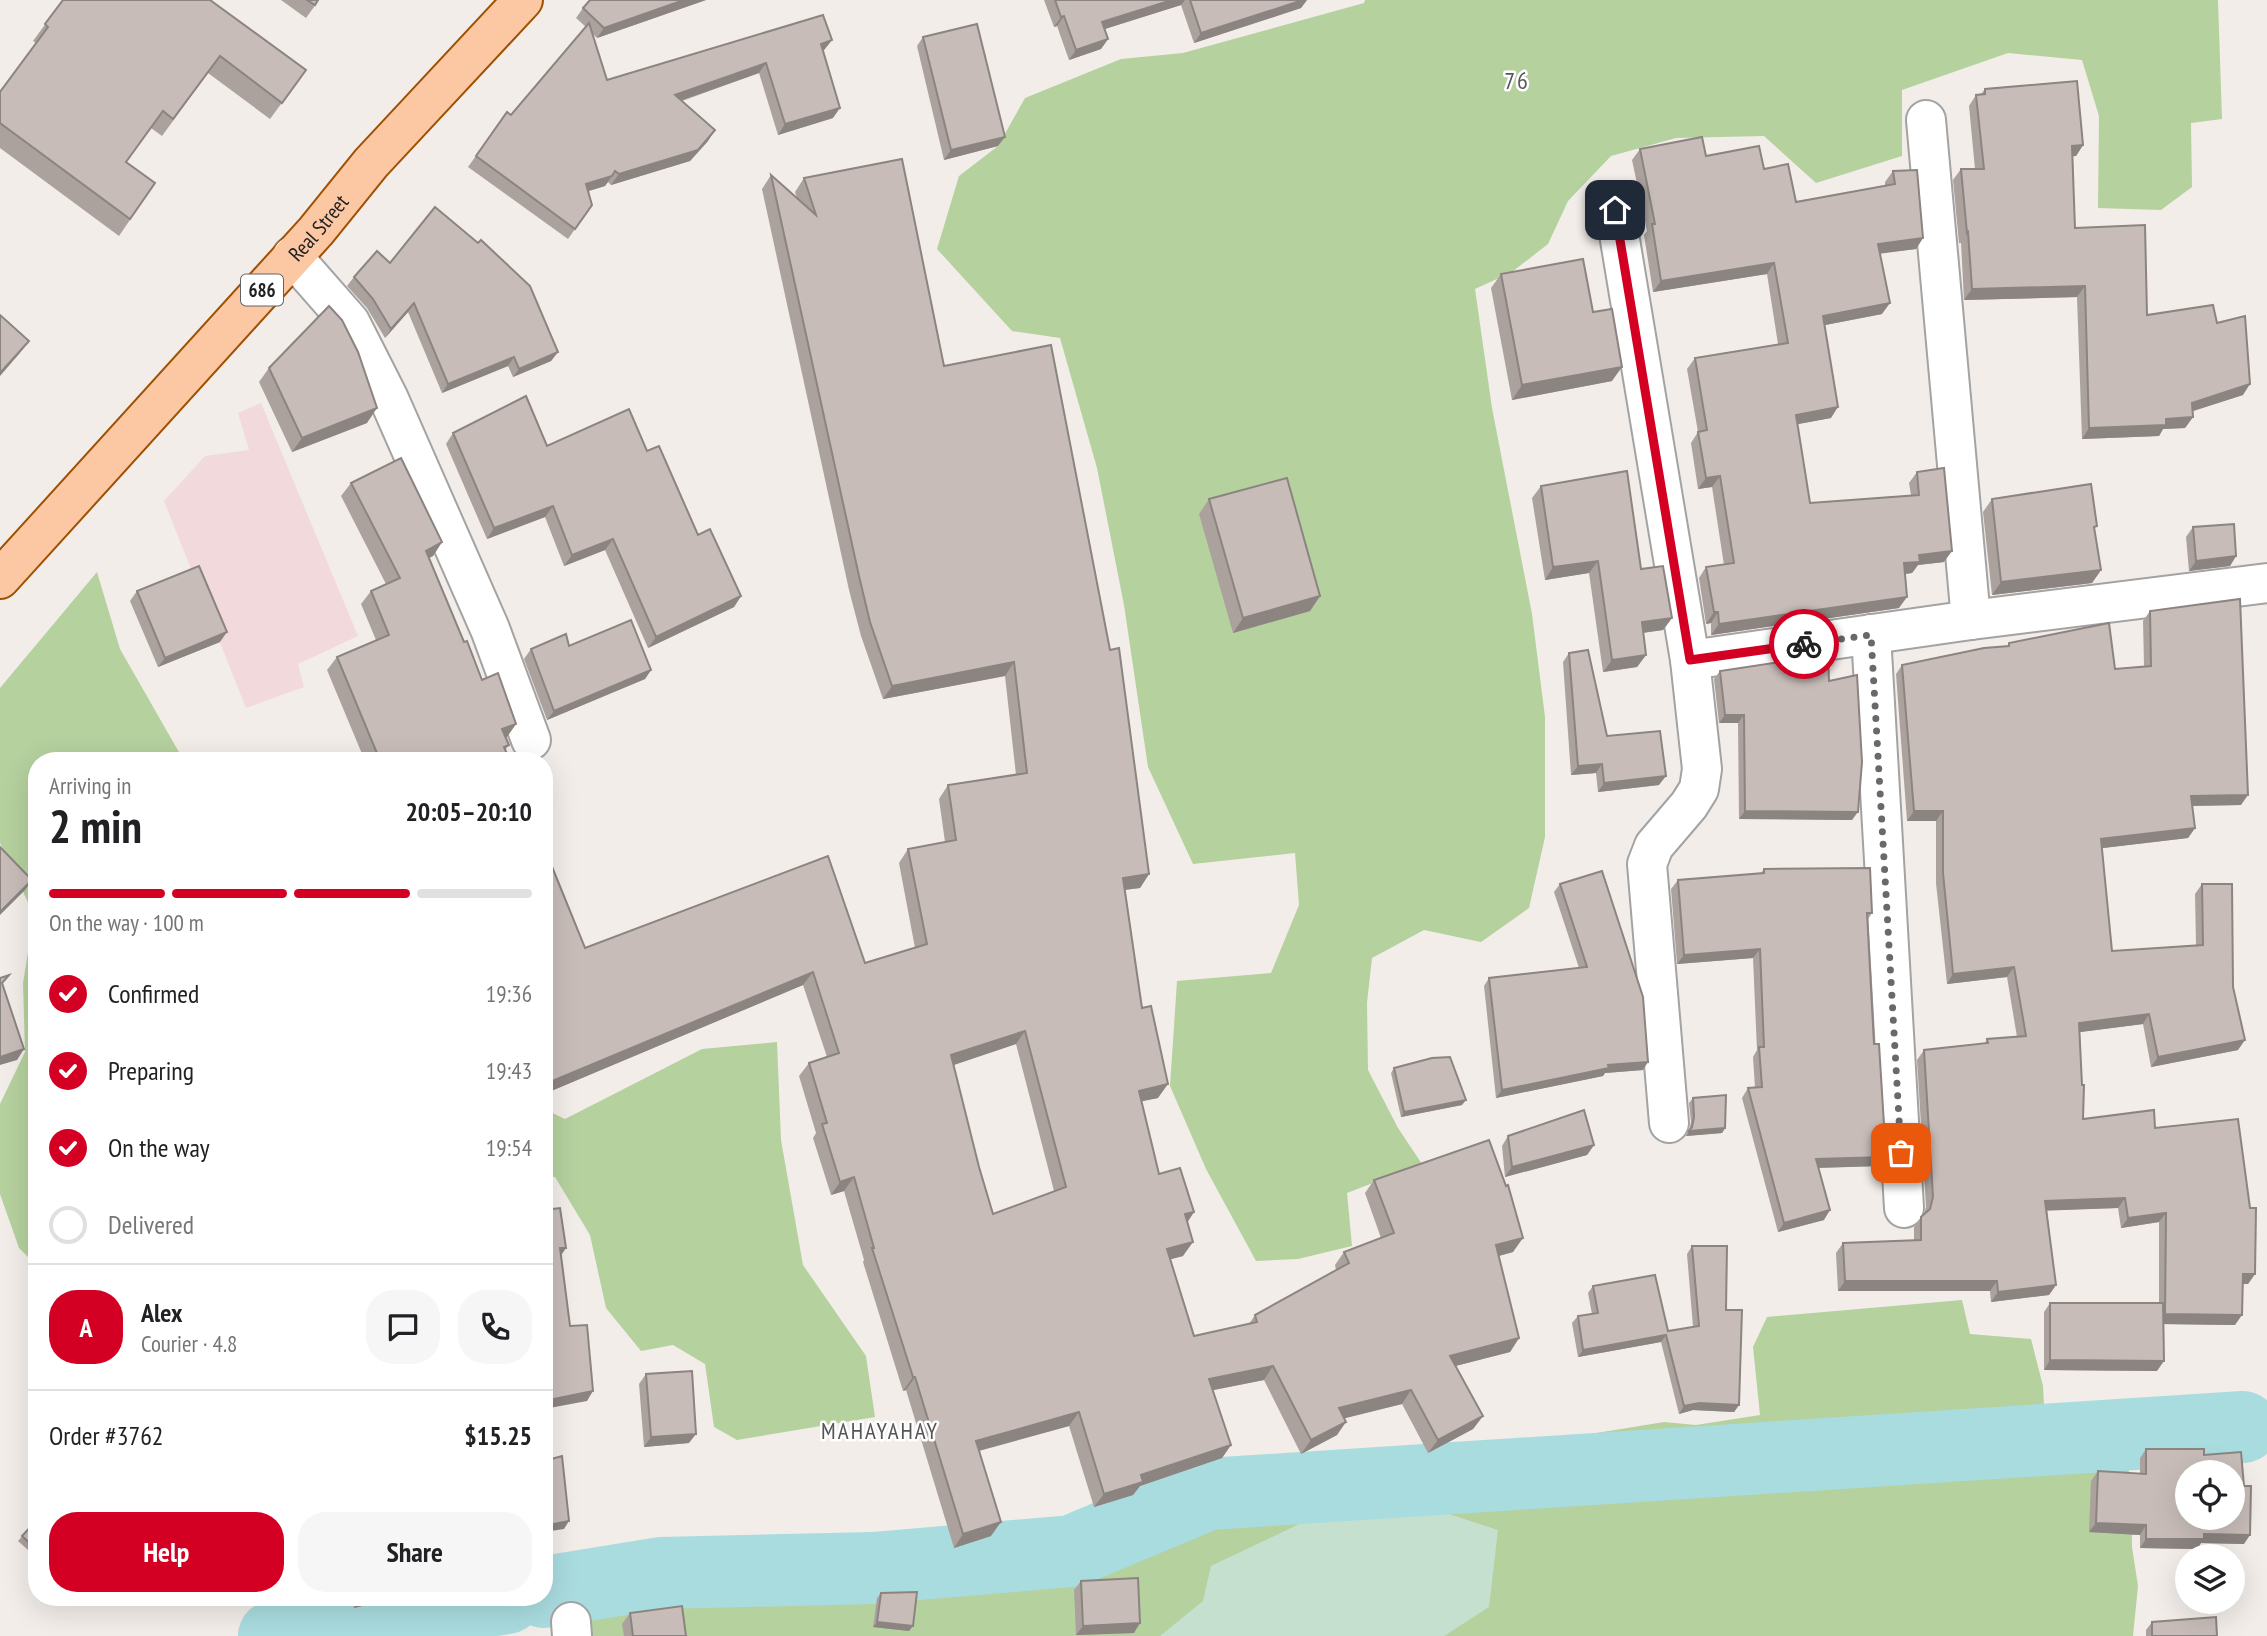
<!DOCTYPE html>
<meta charset="utf-8">
<style>
body{margin:0;font-family:"PT Sans Narrow",sans-serif;background:#f6f6f6;color:#202124;height:100vh;display:flex;flex-direction:column;font-size:26px;white-space:nowrap}
*{box-sizing:border-box;margin:0}
p{font-size:23px;color:#757577}
.icon{flex:none;width:38px;height:38px;fill:none;stroke:currentColor;stroke-width:2;stroke-linecap:round;stroke-linejoin:round}
.map{position:relative;flex:1;overflow:hidden}
.details{position:absolute;left:28px;top:752px;width:525px;height:854px;display:flex;flex-direction:column;background:#fff;border-radius:28px;box-shadow:0 7px 28px #0002}
.details>*{flex:none}
.fabs{position:absolute;left:2175px;top:1460px;display:grid;gap:14px}
.fabs a{display:grid;place-items:center;width:70px;height:70px;border-radius:50%;background:#fff;box-shadow:0 7px 28px #0002;font-size:35px}
.pin{position:absolute;display:grid;place-items:center;width:60px;height:60px;color:#fff;margin:-30px;border-radius:14px;box-shadow:0 4px 10px #0006}
.courier{position:absolute;display:grid;place-items:center;width:70px;height:70px;margin:-35px;border:5px solid #d30023;border-radius:50%;background:#fff;color:#222;box-shadow:0 2px 9px #0007}
.headline em{font-style:normal;font-weight:600}
.headline div{display:flex;flex-direction:column-reverse}
.headline{display:flex;align-items:center;justify-content:space-between;height:119px;padding:0 21px}
h1{font-size:46px;font-weight:600;line-height:52px}
.bar{display:grid;grid-template-columns:repeat(4,1fr);gap:10px 7px;align-content:center;height:84px;padding:0 21px}
.bar i{height:9px;border-radius:5px;background:#e0e0e0}
.bar .on{background:#d30023}
.bar p{grid-column:span 4}
.line{display:flex;align-items:center;gap:18px;padding:0 21px;border-top:2px solid #e0e0e0}
.line div{flex:1}
.round{display:grid;place-items:center;flex:none;width:74px;height:74px;border-radius:28px;background:#f6f6f6}
ol{padding:0 21px;list-style:none}
li{display:flex;align-items:center;gap:21px;height:77px}
li p{margin-inline-start:auto}
li .icon{padding:7px;border-radius:50%;background:#d30023;color:#fff;stroke-width:4}
li:last-child{color:#757577}
li i{width:38px;height:38px;border:4px solid #e0e0e0;border-radius:50%}
.button{display:flex;gap:14px;margin-top:auto;padding:14px 21px}
.button a{flex:1;height:80px;border-radius:28px;background:#d30023;color:#fff;font-size:28px;font-weight:600;line-height:80px;text-align:center}
.button a+a{background:#f6f6f6;color:#202124}
.map>svg:first-child{display:block}
.commercial{fill:#f2d9dc}
.forest{fill:#b5d19e}
.wetland{fill:#c6e0cf}
.lines{fill:none;stroke-linecap:round;stroke-linejoin:round}
.stream{stroke:#a9dcdf;stroke-width:12}
.river{stroke:#a9dcdf;stroke-width:72}
.street-casing{stroke:#a3a3a3;stroke-width:42}
.primary-casing{stroke:#9f5000;stroke-width:42}
.street{stroke:#fff;stroke-width:38}
.primary{stroke:#fcc7a3;stroke-width:38}
.wall{fill:#aba29e;fill-rule:evenodd}
.shaded-wall{fill:#8b8481}
.building{fill:#c7bcb8;stroke:#8b8481;stroke-width:2;fill-rule:evenodd}
.done{stroke:#6b6968;stroke-width:7;stroke-dasharray:0 12.6}
.route{stroke:#d30023;stroke-width:9}
.labels{text-anchor:middle;dominant-baseline:central;stroke-width:5;stroke-linejoin:round;paint-order:stroke}
.shield{fill:#fff;stroke:#646464;stroke-width:2}
.shield-label{font-size:19px;font-weight:bold;fill:#222}
.street-label{font-size:21px;fill:#222;stroke:#fff}
.neighbourhood-label{font-size:23px;letter-spacing:2px;fill:#555;stroke:#fff}
.quarter-label{font-size:24px;letter-spacing:2px;fill:#555;stroke:#fff}
</style>
<div class="map">
<svg width="2267" height="1636" viewBox="0 0 2267 1636">
<rect width="100%" height="100%" fill="#f2ede9"/>
<path class="commercial" d="M 261,403 L 358,636 L 298,664 L 304,687 L 246,708 L 164,501 L 205,456 L 249,450 L 238,413 Z"/>
<g class="forest">
<path d="M 1365,0 L 2218,0 L 2222,119 L 2191,123 L 2192,187 L 2161,210 L 2098,208 L 2099,116 L 2082,60 L 2008,53 L 1902,90 L 1902,156 L 1816,183 L 1764,136 L 1676,138 L 1611,156 L 1568,201 L 1548,244 L 1512,272 L 1475,289 L 1492,408 L 1532,614 L 1545,717 L 1545,837 L 1529,908 L 1481,942 L 1424,930 L 1372,958 L 1367,1003 L 1368,1070 L 1398,1128 L 1422,1164 L 1347,1193 L 1352,1246 L 1298,1259 L 1256,1261 L 1206,1169 L 1170,1086 L 1177,981 L 1271,973 L 1299,905 L 1295,853 L 1193,864 L 1148,767 L 1124,605 L 1097,468 L 1060,338 L 1012,331 L 937,249 L 959,176 L 998,146 L 1025,98 L 1121,59 L 1183,53 L 1364,3 Z"/>
<path d="M 97,572 L 120,649 L 184,761 L 37,761 L 37,1266 L 19,1248 L 0,1194 L 0,1104 L 25,1052 L 23,983 L 34,915 L 0,843 L 0,688 Z"/>
<path d="M 777,1042 L 781,1140 L 803,1265 L 866,1356 L 875,1417 L 737,1440 L 714,1427 L 705,1364 L 673,1345 L 641,1351 L 606,1308 L 590,1235 L 555,1177 L 544,1177 L 544,1109 L 565,1119 L 702,1049 Z"/>
<path d="M 1962,1300 L 1970,1334 L 2031,1339 L 2043,1386 L 2047,1468 L 2128,1467 L 2131,1483 L 2132,1547 L 2138,1586 L 2133,1636 L 584,1636 L 584,1593 L 661,1573 L 873,1568 L 951,1557 L 1016,1554 L 1080,1536 L 1198,1481 L 1303,1468 L 1480,1452 L 1664,1422 L 1696,1425 L 1760,1415 L 1753,1347 L 1767,1317 Z"/>
</g>
<path class="wetland" d="M 1409,1501 L 1498,1530 L 1489,1607 L 1444,1636 L 1160,1636 L 1203,1601 L 1211,1566 L 1312,1518 Z"/>
<g class="lines">
<path class="stream" d="M 2243,1427 L 2250,1426"/>
<g class="river">
<path d="M 544,1592 L 661,1573 L 873,1568 L 1072,1551 L 1208,1494 L 2243,1427"/>
<path d="M 274,1636 L 507,1598"/>
</g>
<defs>
<g id="street">
<path d="M 1926,120 L 1971,620"/>
<path d="M 1615,210 L 1690,660 L 1702,769 L 1699,789 L 1689,805 L 1654,846 L 1647,864 L 1669,1123"/>
<path d="M 292,256 L 350,322 L 388,397 L 490,629 L 531,740"/>
<path d="M 1871,634 L 1904,1208"/>
<path d="M 1690,660 L 1971,620 L 2267,583"/>
<path d="M 571,1622 L 572,1636"/>
</g>
<g id="primary">
<path id="s1" d="M 0,579 L 316,231 L 371,163 L 523,0"/>
</g>
</defs>
<use href="#street" class="street-casing"/>
<use href="#primary" class="primary-casing"/>
<use href="#street" class="street"/>
<use href="#primary" class="primary"/>
</g>
<g class="wall">
<path d="M 63,0 L 306,70 L 270,119 L 208,73 L 162,136 L 151,128 L 126,162 L 155,183 L 119,236 L 0,148 L 0,92 L 36,43 L 33,41 Z"/>
<path d="M 281,0 L 319,0 L 306,18 Z"/>
<path d="M 706,0 L 597,38 L 592,33 L 607,80 L 832,40 L 824,50 L 823,51 L 833,118 L 778,135 L 759,73 L 682,101 L 708,141 L 690,161 L 611,185 L 608,182 L 605,186 L 588,191 L 592,205 L 568,239 L 468,167 L 507,112 L 511,115 L 586,27 L 576,18 L 583,8 Z"/>
<path d="M 1044,0 L 1307,0 L 1301,8 L 1194,43 L 1181,5 L 1105,29 L 1108,39 L 1101,49 L 1069,60 L 1057,26 L 1054,27 Z"/>
<path d="M 923,37 L 998,146 L 944,160 L 917,46 Z"/>
<path d="M 1985,89 L 2083,145 L 2076,156 L 2073,156 L 2075,228 L 2147,315 L 2217,323 L 2243,395 L 2192,411 L 2193,417 L 2185,428 L 2163,429 L 2159,436 L 2082,439 L 2077,297 L 1964,300 L 1961,243 L 1959,243 L 1953,180 L 1961,169 L 1975,169 L 1969,106 L 1976,95 L 1981,94 Z"/>
<path d="M 1640,149 L 1706,156 L 1764,169 L 1796,202 L 1885,186 L 1885,182 L 1893,171 L 1923,238 L 1916,249 L 1880,253 L 1882,314 L 1825,325 L 1831,418 L 1797,424 L 1810,503 L 1911,495 L 1909,483 L 1917,472 L 1944,562 L 1918,565 L 1912,573 L 1905,574 L 1899,608 L 1711,635 L 1711,623 L 1706,624 L 1699,578 L 1706,567 L 1724,565 L 1712,487 L 1698,489 L 1691,443 L 1698,432 L 1687,369 L 1695,358 L 1778,344 L 1767,274 L 1653,292 L 1644,235 L 1647,231 L 1632,160 Z"/>
<path d="M 771,175 L 797,198 L 795,192 L 804,178 L 944,366 L 1149,874 L 1140,888 L 1125,890 L 1142,1008 L 1158,1098 L 1141,1101 L 1159,1174 L 1194,1212 L 1187,1222 L 1183,1256 L 1170,1259 L 1194,1336 L 1249,1324 L 1255,1315 L 1336,1270 L 1335,1265 L 1344,1252 L 1381,1238 L 1365,1193 L 1374,1180 L 1513,1252 L 1499,1256 L 1519,1338 L 1510,1352 L 1455,1366 L 1483,1416 L 1473,1429 L 1428,1453 L 1402,1404 L 1344,1418 L 1337,1435 L 1301,1454 L 1264,1380 L 1212,1390 L 1231,1445 L 1222,1458 L 1140,1486 L 1133,1495 L 1094,1507 L 1069,1426 L 979,1451 L 991,1536 L 954,1548 L 906,1390 L 903,1391 L 863,1262 L 864,1260 L 844,1191 L 831,1195 L 813,1138 L 816,1133 L 799,1076 L 809,1063 L 827,1057 L 803,985 L 544,1094 L 544,847 L 585,948 L 865,963 L 915,948 L 899,863 L 908,849 L 945,842 L 939,799 L 948,785 L 1016,775 L 1005,676 L 883,699 L 861,636 L 849,590 L 762,189 ZM 1016,1044 L 1054,1191 L 993,1214 L 979,1167 L 953,1065 Z"/>
<path d="M 390,263 L 558,352 L 551,361 L 513,377 L 508,366 L 442,393 L 408,312 L 385,338 L 367,308 L 347,286 L 354,277 Z"/>
<path d="M 1501,274 L 1612,381 L 1512,400 L 1491,288 Z"/>
<path d="M 269,368 L 367,423 L 292,452 L 259,382 Z"/>
<path d="M 453,433 L 547,446 L 647,451 L 698,535 L 741,596 L 734,607 L 648,648 L 605,550 L 564,566 L 545,517 L 487,539 L 446,444 Z"/>
<path d="M 351,483 L 442,542 L 433,556 L 429,558 L 464,642 L 482,680 L 516,724 L 506,738 L 509,745 L 505,750 L 510,761 L 365,761 L 327,670 L 337,657 L 376,640 L 361,604 L 371,591 L 386,584 L 341,496 Z"/>
<path d="M 1541,486 L 1641,569 L 1672,618 L 1663,630 L 1643,633 L 1646,655 L 1637,667 L 1603,672 L 1589,573 L 1545,580 L 1532,498 Z"/>
<path d="M 1209,499 L 1320,596 L 1310,611 L 1233,633 L 1199,514 Z"/>
<path d="M 1992,499 L 2101,570 L 2092,583 L 1992,595 L 1983,512 Z"/>
<path d="M 2193,527 L 2236,556 L 2230,566 L 2189,571 L 2186,537 Z"/>
<path d="M 137,591 L 220,642 L 158,667 L 130,601 Z"/>
<path d="M 2150,611 L 2241,805 L 2192,806 L 2195,828 L 2188,838 L 2102,848 L 2112,951 L 2196,945 L 2195,894 L 2202,884 L 2233,987 L 2238,1050 L 2151,1067 L 2143,1024 L 2080,1032 L 2083,1119 L 2155,1128 L 2255,1274 L 2248,1284 L 2243,1284 L 2235,1325 L 2163,1324 L 2157,1371 L 2044,1370 L 2044,1312 L 2050,1303 L 2159,1303 L 2159,1222 L 2121,1228 L 2118,1208 L 2047,1210 L 2056,1285 L 2049,1295 L 1991,1302 L 1990,1291 L 1838,1291 L 1836,1253 L 1843,1243 L 1914,1240 L 1914,1227 L 1924,1214 L 1926,1207 L 1917,1060 L 1924,1050 L 1985,1043 L 1987,1039 L 2017,1037 L 2007,977 L 1947,984 L 1936,883 L 1936,821 L 1907,821 L 1896,674 L 1902,665 L 2007,646 L 2009,643 L 2115,669 L 2144,666 L 2143,621 Z"/>
<path d="M 569,646 L 651,670 L 645,679 L 547,720 L 524,659 L 531,649 Z"/>
<path d="M 1569,653 L 1607,736 L 1659,785 L 1598,792 L 1596,773 L 1571,775 L 1563,662 Z"/>
<path d="M 1720,671 L 1829,681 L 1852,820 L 1739,819 L 1738,723 L 1719,723 L 1714,679 Z"/>
<path d="M 1764,869 L 1872,913 L 1868,919 L 1880,1166 L 1819,1168 L 1824,1220 L 1778,1232 L 1742,1098 L 1748,1088 L 1755,1088 L 1753,1057 L 1757,1050 L 1753,958 L 1677,964 L 1671,889 L 1678,880 L 1761,873 Z"/>
<path d="M 1560,884 L 1643,1070 L 1605,1073 L 1603,1076 L 1496,1098 L 1484,986 L 1489,978 L 1579,968 L 1554,892 Z"/>
<path d="M 1394,1068 L 1462,1105 L 1401,1117 L 1391,1073 Z"/>
<path d="M 1693,1098 L 1725,1128 L 1722,1133 L 1686,1136 L 1689,1131 L 1691,1122 L 1689,1103 Z"/>
<path d="M 1508,1136 L 1594,1145 L 1587,1155 L 1505,1177 L 1502,1146 Z"/>
<path d="M 1692,1246 L 1726,1310 L 1739,1405 L 1734,1412 L 1693,1410 L 1679,1414 L 1661,1342 L 1578,1357 L 1572,1323 L 1578,1316 L 1592,1314 L 1588,1293 L 1593,1286 L 1668,1331 L 1693,1327 L 1687,1254 Z"/>
<path d="M 646,1374 L 689,1443 L 644,1447 L 639,1384 Z"/>
<path d="M 2146,1449 L 2204,1455 L 2244,1544 L 2201,1543 L 2197,1549 L 2140,1548 L 2140,1535 L 2089,1532 L 2091,1481 L 2098,1471 L 2140,1474 L 2140,1458 Z"/>
<path d="M 37,1520 L 37,1558 L 18,1541 Z"/>
<path d="M 1081,1581 L 1134,1633 L 1076,1635 L 1074,1590 Z"/>
<path d="M 881,1593 L 909,1631 L 873,1627 L 877,1598 Z"/>
<path d="M 351,1598 L 394,1598 L 354,1608 Z"/>
<path d="M 411,1598 L 462,1598 L 411,1605 Z"/>
<path d="M 630,1613 L 686,1636 L 624,1636 L 622,1624 Z"/>
<path d="M 2152,1622 L 2217,1636 L 2146,1636 L 2146,1630 Z"/>
</g>
<g class="shaded-wall">
<path d="M 684,0 L 706,0 L 597,38 L 604,28 Z"/>
<path d="M 1172,0 L 1185,0 L 1181,5 L 1095,32 L 1102,22 Z"/>
<path d="M 1303,0 L 1307,0 L 1301,8 L 1194,43 L 1201,33 Z"/>
<path d="M 1064,16 L 1057,26 L 1054,27 L 1061,17 Z"/>
<path d="M 1108,39 L 1101,49 L 1069,60 L 1076,50 Z"/>
<path d="M 832,40 L 824,50 L 813,54 L 821,44 Z"/>
<path d="M 766,63 L 759,73 L 668,105 L 675,95 Z"/>
<path d="M 840,108 L 833,118 L 778,135 L 785,124 Z"/>
<path d="M 715,130 L 708,141 L 690,161 L 611,185 L 619,174 Z"/>
<path d="M 1005,137 L 998,146 L 944,160 L 951,150 Z"/>
<path d="M 2083,145 L 2076,156 L 2065,157 L 2072,146 Z"/>
<path d="M 612,176 L 605,186 L 579,194 L 586,184 Z"/>
<path d="M 1923,238 L 1916,249 L 1870,255 L 1878,244 Z"/>
<path d="M 1774,263 L 1767,274 L 1653,292 L 1661,281 Z"/>
<path d="M 2085,286 L 2077,297 L 1964,300 L 1972,289 Z"/>
<path d="M 414,303 L 408,312 L 385,338 L 391,329 Z"/>
<path d="M 1890,303 L 1882,314 L 1815,327 L 1823,316 Z"/>
<path d="M 29,341 L 19,354 L 0,376 L 0,373 Z"/>
<path d="M 558,352 L 551,361 L 513,377 L 519,369 Z"/>
<path d="M 514,357 L 508,366 L 442,393 L 448,384 Z"/>
<path d="M 1622,367 L 1612,381 L 1512,400 L 1522,385 Z"/>
<path d="M 2250,384 L 2243,395 L 2184,414 L 2192,403 Z"/>
<path d="M 1838,407 L 1831,418 L 1788,426 L 1796,415 Z"/>
<path d="M 377,408 L 367,423 L 292,452 L 302,438 Z"/>
<path d="M 2193,417 L 2185,428 L 2163,429 L 2159,436 L 2082,439 L 2089,428 L 2166,419 Z"/>
<path d="M 1720,476 L 1712,487 L 1698,489 L 1706,478 Z"/>
<path d="M 553,506 L 545,517 L 487,539 L 494,528 Z"/>
<path d="M 613,539 L 605,550 L 564,566 L 572,555 Z"/>
<path d="M 442,542 L 433,556 L 416,564 L 426,551 Z"/>
<path d="M 1952,551 L 1944,562 L 1918,565 L 1912,573 L 1897,575 L 1904,563 L 1919,555 Z"/>
<path d="M 2236,556 L 2230,566 L 2189,571 L 2196,561 Z"/>
<path d="M 1598,561 L 1589,573 L 1545,580 L 1553,567 Z"/>
<path d="M 2101,570 L 2092,583 L 1992,595 L 2001,582 Z"/>
<path d="M 741,596 L 734,607 L 648,648 L 656,637 Z"/>
<path d="M 1320,596 L 1310,611 L 1233,633 L 1243,618 Z"/>
<path d="M 1907,597 L 1899,608 L 1711,635 L 1719,624 Z"/>
<path d="M 1714,612 L 1718,612 L 1711,623 L 1706,624 Z"/>
<path d="M 1672,618 L 1663,630 L 1633,634 L 1642,622 Z"/>
<path d="M 227,632 L 220,642 L 158,667 L 165,658 Z"/>
<path d="M 1646,655 L 1637,667 L 1603,672 L 1612,660 Z"/>
<path d="M 1014,662 L 1005,676 L 883,699 L 892,686 Z"/>
<path d="M 651,670 L 645,679 L 547,720 L 554,711 Z"/>
<path d="M 1725,715 L 1744,715 L 1738,723 L 1719,723 Z"/>
<path d="M 516,724 L 507,737 L 493,743 L 502,729 Z"/>
<path d="M 1602,764 L 1596,773 L 1571,775 L 1578,766 Z"/>
<path d="M 1666,776 L 1659,785 L 1598,792 L 1604,783 Z"/>
<path d="M 2248,795 L 2241,805 L 2184,806 L 2191,796 Z"/>
<path d="M 1745,811 L 1858,812 L 1852,820 L 1739,819 Z"/>
<path d="M 1914,811 L 1943,811 L 1936,821 L 1907,821 Z"/>
<path d="M 2195,828 L 2188,838 L 2095,849 L 2101,839 Z"/>
<path d="M 1149,874 L 1140,888 L 1114,891 L 1123,878 Z"/>
<path d="M 32,880 L 25,890 L 0,915 L 0,912 Z"/>
<path d="M 1760,949 L 1753,958 L 1677,964 L 1684,955 Z"/>
<path d="M 2014,967 L 2007,977 L 1947,984 L 1953,974 Z"/>
<path d="M 813,972 L 803,985 L 544,1094 L 544,1090 L 550,1082 Z"/>
<path d="M 2149,1014 L 2143,1024 L 2073,1033 L 2079,1023 Z"/>
<path d="M 1025,1031 L 1016,1044 L 942,1069 L 951,1055 Z"/>
<path d="M 2245,1040 L 2238,1050 L 2151,1067 L 2158,1057 Z"/>
<path d="M 24,1049 L 17,1060 L 0,1065 L 0,1057 Z"/>
<path d="M 1648,1062 L 1643,1070 L 1605,1073 L 1603,1076 L 1496,1098 L 1502,1090 L 1608,1065 Z"/>
<path d="M 1168,1084 L 1158,1098 L 1129,1104 L 1139,1091 Z"/>
<path d="M 1466,1100 L 1462,1105 L 1401,1117 L 1404,1112 Z"/>
<path d="M 1725,1128 L 1722,1133 L 1686,1136 L 1689,1131 Z"/>
<path d="M 1594,1145 L 1587,1155 L 1505,1177 L 1512,1167 Z"/>
<path d="M 1886,1157 L 1880,1166 L 1810,1168 L 1816,1159 Z"/>
<path d="M 854,1177 L 844,1191 L 831,1195 L 840,1182 Z"/>
<path d="M 2125,1198 L 2118,1208 L 2038,1211 L 2045,1201 Z"/>
<path d="M 1830,1210 L 1824,1220 L 1778,1232 L 1784,1223 Z"/>
<path d="M 1194,1212 L 1185,1226 L 1185,1214 Z"/>
<path d="M 2166,1213 L 2159,1222 L 2121,1228 L 2128,1218 Z"/>
<path d="M 1523,1238 L 1513,1252 L 1487,1259 L 1496,1245 Z"/>
<path d="M 1193,1242 L 1183,1256 L 1157,1263 L 1167,1249 Z"/>
<path d="M 560,1248 L 566,1248 L 560,1257 Z"/>
<path d="M 2243,1274 L 2255,1274 L 2248,1284 L 2236,1284 Z"/>
<path d="M 1845,1281 L 1997,1281 L 1990,1291 L 1838,1291 Z"/>
<path d="M 2056,1285 L 2049,1295 L 1991,1302 L 1998,1292 Z"/>
<path d="M 2165,1314 L 2242,1315 L 2235,1325 L 2158,1324 Z"/>
<path d="M 1666,1335 L 1661,1342 L 1578,1357 L 1583,1350 Z"/>
<path d="M 1519,1338 L 1510,1352 L 1440,1370 L 1450,1356 Z"/>
<path d="M 2050,1360 L 2164,1361 L 2157,1371 L 2044,1370 Z"/>
<path d="M 1273,1366 L 1264,1380 L 1199,1393 L 1209,1379 Z"/>
<path d="M 913,1377 L 915,1377 L 906,1390 L 903,1391 Z"/>
<path d="M 1411,1390 L 1402,1404 L 1330,1422 L 1339,1408 Z"/>
<path d="M 593,1391 L 587,1401 L 544,1409 L 544,1401 Z"/>
<path d="M 1699,1403 L 1739,1405 L 1734,1412 L 1693,1410 L 1679,1414 L 1684,1406 Z"/>
<path d="M 1079,1412 L 1069,1426 L 967,1454 L 976,1441 Z"/>
<path d="M 1483,1416 L 1473,1429 L 1428,1453 L 1438,1440 Z"/>
<path d="M 1346,1422 L 1337,1435 L 1301,1454 L 1311,1440 Z"/>
<path d="M 696,1434 L 689,1443 L 644,1447 L 651,1437 Z"/>
<path d="M 1231,1445 L 1222,1458 L 1140,1486 L 1133,1495 L 1094,1507 L 1104,1494 L 1141,1475 Z"/>
<path d="M 569,1521 L 564,1529 L 544,1532 L 544,1526 Z"/>
<path d="M 1001,1522 L 991,1536 L 954,1548 L 963,1534 Z"/>
<path d="M 2096,1523 L 2146,1525 L 2140,1535 L 2089,1532 Z"/>
<path d="M 2204,1534 L 2250,1535 L 2244,1544 L 2201,1543 L 2197,1549 L 2140,1548 L 2146,1539 Z"/>
<path d="M 368,1598 L 394,1598 L 354,1608 L 360,1600 Z"/>
<path d="M 416,1598 L 462,1598 L 411,1605 Z"/>
<path d="M 877,1622 L 913,1626 L 909,1631 L 873,1627 Z"/>
<path d="M 1140,1623 L 1134,1633 L 1076,1635 L 1083,1626 Z"/>
</g>
<g class="building">
<path d="M 63,0 L 210,0 L 306,70 L 282,103 L 220,56 L 173,119 L 163,111 L 126,162 L 155,183 L 130,219 L 0,123 L 0,92 L 48,27 L 45,24 Z"/>
<path d="M 307,0 L 318,0 L 315,5 Z"/>
<path d="M 590,0 L 684,0 L 604,28 L 583,8 Z"/>
<path d="M 1055,0 L 1172,0 L 1102,22 L 1108,39 L 1076,50 L 1064,16 L 1061,17 Z"/>
<path d="M 1190,0 L 1303,0 L 1201,33 Z"/>
<path d="M 823,15 L 832,40 L 821,44 L 840,108 L 785,124 L 766,63 L 675,95 L 715,130 L 698,150 L 619,174 L 615,171 L 612,176 L 586,184 L 592,205 L 575,229 L 476,156 L 507,112 L 511,115 L 589,23 L 607,80 Z"/>
<path d="M 977,24 L 1005,137 L 951,150 L 923,37 Z"/>
<path d="M 2077,81 L 2083,145 L 2072,146 L 2075,228 L 2145,225 L 2147,315 L 2213,305 L 2217,323 L 2245,316 L 2250,384 L 2192,403 L 2193,417 L 2166,419 L 2166,425 L 2089,428 L 2085,286 L 1972,289 L 1968,232 L 1967,233 L 1961,169 L 1984,169 L 1976,95 L 1985,94 L 1985,89 Z"/>
<path d="M 1702,137 L 1706,156 L 1759,146 L 1764,169 L 1788,164 L 1796,202 L 1895,184 L 1893,171 L 1917,170 L 1923,238 L 1878,244 L 1890,303 L 1823,316 L 1838,407 L 1796,415 L 1810,503 L 1919,495 L 1917,472 L 1944,468 L 1952,551 L 1919,555 L 1920,562 L 1904,563 L 1907,597 L 1719,624 L 1718,612 L 1714,612 L 1706,567 L 1734,563 L 1720,476 L 1706,478 L 1698,432 L 1707,430 L 1695,358 L 1788,343 L 1774,263 L 1661,281 L 1652,224 L 1655,224 L 1640,149 Z"/>
<path d="M 902,159 L 944,366 L 1051,345 L 1110,650 L 1119,648 L 1149,874 L 1123,878 L 1142,1008 L 1151,1006 L 1168,1084 L 1139,1091 L 1159,1174 L 1180,1168 L 1194,1212 L 1185,1214 L 1193,1242 L 1167,1249 L 1194,1336 L 1257,1322 L 1255,1315 L 1349,1263 L 1344,1252 L 1394,1233 L 1374,1180 L 1489,1140 L 1506,1186 L 1508,1185 L 1523,1238 L 1496,1245 L 1519,1338 L 1450,1356 L 1483,1416 L 1438,1440 L 1411,1390 L 1339,1408 L 1346,1422 L 1311,1440 L 1273,1366 L 1209,1379 L 1231,1445 L 1141,1475 L 1143,1482 L 1104,1494 L 1079,1412 L 976,1441 L 1001,1522 L 963,1534 L 915,1377 L 913,1377 L 872,1248 L 874,1248 L 854,1177 L 840,1182 L 822,1124 L 827,1123 L 809,1063 L 839,1053 L 813,972 L 550,1082 L 544,1067 L 544,847 L 585,948 L 828,856 L 865,963 L 927,944 L 908,849 L 956,840 L 948,785 L 1027,773 L 1014,662 L 892,686 L 870,622 L 859,576 L 771,175 L 816,215 L 804,178 ZM 1025,1031 L 1066,1187 L 993,1214 L 979,1167 L 951,1055 Z"/>
<path d="M 435,207 L 478,243 L 481,240 L 530,286 L 558,352 L 519,369 L 514,357 L 448,384 L 414,303 L 391,329 L 373,299 L 354,277 L 377,251 L 390,263 Z"/>
<path d="M 1583,259 L 1593,312 L 1612,309 L 1622,367 L 1522,385 L 1501,274 Z"/>
<path d="M 329,306 L 342,320 L 358,352 L 377,408 L 302,438 L 269,368 Z"/>
<path d="M 0,315 L 29,341 L 0,373 Z"/>
<path d="M 526,396 L 547,446 L 629,409 L 647,451 L 659,446 L 698,535 L 710,529 L 741,596 L 656,637 L 613,539 L 572,555 L 553,506 L 494,528 L 453,433 Z"/>
<path d="M 401,458 L 442,542 L 426,551 L 464,642 L 467,641 L 482,680 L 498,673 L 516,724 L 502,729 L 509,745 L 504,747 L 510,761 L 372,761 L 379,758 L 337,657 L 389,635 L 371,591 L 400,578 L 351,483 Z"/>
<path d="M 1627,471 L 1641,569 L 1663,566 L 1672,618 L 1642,622 L 1646,655 L 1612,660 L 1598,561 L 1553,567 L 1541,486 Z"/>
<path d="M 1287,478 L 1320,596 L 1243,618 L 1209,499 Z"/>
<path d="M 2091,484 L 2097,526 L 2094,527 L 2101,570 L 2001,582 L 1992,499 Z"/>
<path d="M 2234,524 L 2236,556 L 2196,561 L 2193,527 Z"/>
<path d="M 199,566 L 227,632 L 165,658 L 137,591 Z"/>
<path d="M 2240,599 L 2248,795 L 2191,796 L 2195,828 L 2101,839 L 2112,951 L 2203,945 L 2202,884 L 2232,884 L 2233,987 L 2245,1040 L 2158,1057 L 2149,1014 L 2079,1023 L 2082,1085 L 2084,1085 L 2083,1119 L 2154,1110 L 2155,1128 L 2238,1119 L 2250,1208 L 2256,1208 L 2255,1274 L 2243,1274 L 2242,1315 L 2165,1314 L 2166,1213 L 2128,1218 L 2125,1198 L 2045,1201 L 2056,1285 L 1998,1292 L 1997,1281 L 1845,1281 L 1843,1243 L 1921,1240 L 1921,1217 L 1930,1209 L 1933,1197 L 1924,1050 L 1988,1043 L 1987,1039 L 2026,1036 L 2014,967 L 1953,974 L 1943,873 L 1943,811 L 1914,811 L 1902,665 L 1984,648 L 2009,646 L 2009,643 L 2109,623 L 2115,669 L 2151,666 L 2150,611 Z"/>
<path d="M 631,620 L 651,670 L 554,711 L 531,649 L 566,634 L 569,646 Z"/>
<path d="M 1588,650 L 1607,736 L 1660,731 L 1666,776 L 1604,783 L 1602,764 L 1578,766 L 1569,653 Z"/>
<path d="M 1828,655 L 1829,681 L 1857,675 L 1862,762 L 1858,812 L 1745,811 L 1744,715 L 1725,715 L 1720,671 Z"/>
<path d="M 0,847 L 32,880 L 0,912 Z"/>
<path d="M 1870,868 L 1872,913 L 1867,913 L 1874,1044 L 1879,1044 L 1886,1157 L 1816,1159 L 1830,1210 L 1784,1223 L 1748,1088 L 1762,1087 L 1759,1047 L 1764,1047 L 1760,949 L 1684,955 L 1678,880 L 1764,873 L 1764,869 Z"/>
<path d="M 1602,871 L 1643,997 L 1648,1062 L 1608,1065 L 1609,1068 L 1502,1090 L 1489,978 L 1587,967 L 1560,884 Z"/>
<path d="M 9,975 L 2,983 L 24,1049 L 0,1057 L 0,978 Z"/>
<path d="M 1450,1057 L 1466,1100 L 1404,1112 L 1394,1068 L 1432,1058 Z"/>
<path d="M 1726,1095 L 1725,1128 L 1689,1131 L 1692,1127 L 1694,1117 L 1693,1098 Z"/>
<path d="M 1584,1110 L 1594,1145 L 1512,1167 L 1508,1136 Z"/>
<path d="M 560,1208 L 566,1248 L 560,1248 L 570,1326 L 587,1325 L 593,1391 L 544,1401 L 544,1210 Z"/>
<path d="M 1692,1246 L 1727,1246 L 1726,1310 L 1742,1310 L 1739,1405 L 1699,1403 L 1684,1406 L 1666,1335 L 1583,1350 L 1578,1316 L 1598,1313 L 1593,1286 L 1655,1275 L 1668,1331 L 1699,1326 Z"/>
<path d="M 2050,1303 L 2163,1303 L 2164,1361 L 2050,1360 Z"/>
<path d="M 692,1371 L 696,1434 L 651,1437 L 646,1374 Z"/>
<path d="M 2146,1449 L 2204,1449 L 2204,1455 L 2241,1452 L 2244,1486 L 2251,1486 L 2250,1535 L 2204,1534 L 2204,1539 L 2146,1539 L 2146,1525 L 2096,1523 L 2098,1471 L 2146,1474 ZM 2188,1472 L 2233,1472 L 2233,1517 L 2188,1517 Z"/>
<path d="M 562,1456 L 569,1521 L 544,1526 L 544,1461 Z"/>
<path d="M 37,1520 L 37,1550 L 22,1536 Z"/>
<path d="M 1138,1578 L 1140,1623 L 1083,1626 L 1081,1581 Z"/>
<path d="M 917,1592 L 913,1626 L 877,1622 L 881,1593 Z"/>
<path d="M 682,1606 L 686,1636 L 633,1636 L 630,1613 Z"/>
<path d="M 2216,1617 L 2217,1636 L 2152,1636 L 2152,1622 Z"/>
</g>
<g class="lines">
<path class="done" d="M 1804,644 L 1871,635 L 1901,1153"/>
<path class="route" d="M 1615,210 L 1690,660 L 1804,644"/>
</g>
<g class="labels">
<rect class="shield" x="241" y="274.5" width="42" height="31" rx="5"/>
<g class="shield-label">
<text x="262" y="290">686</text>
</g>
<g class="street-label">
<text stroke="none"><textPath href="#s1" startOffset="474">Real Street</textPath></text>
</g>
<g class="neighbourhood-label">
<text x="880" y="1430">MAHAYAHAY</text>
</g>
<g class="quarter-label">
<text x="1517" y="80">76</text>
</g>
</g>
</svg>
<div class="fabs">
<a><svg class="icon" aria-label="locate" viewBox="0 0 24 24"><circle cx="12" cy="12" r="6"/><path d="M12 2v4M12 18v4M2 12h4M18 12h4"/></svg></a>
<a><svg class="icon" aria-label="layers" viewBox="0 0 24 24"><path d="M12 4l9 5-9 5-9-5zM3 14l9 5 9-5"/></svg></a>
</div>
<div class="pin" style="left:1901px;top:1153px;background:#ea580c"><svg class="icon" aria-label="bag" viewBox="0 0 24 24"><path d="M5 8h14l-1 12H6zM9 8a3 3 0 0 1 6 0"/></svg></div>
<div class="pin" style="left:1615px;top:210px;background:#1f2937"><svg class="icon" aria-label="home" viewBox="0 0 24 24"><path d="M3 11l9-7 9 7M6 9v11h12V9"/></svg></div>
<div class="courier" style="left:1804px;top:644px"><svg class="icon" aria-label="bike" viewBox="0 0 24 24"><circle cx="6" cy="16" r="4"/><circle cx="18" cy="16" r="4"/><path d="M6 16l4-8h5l3 8M10 8l3 8H6M13 5h3"/></svg></div>
<section class="details">
<div class="headline"><div><h1>2 min</h1><p>Arriving in</p></div><em>20:05–20:10</em></div>
<div class="bar"><i class="on"></i><i class="on"></i><i class="on"></i><i></i><p>On the way · 100 m</p></div>
<ol>
<li><svg class="icon" aria-label="check" viewBox="0 0 24 24"><path d="M5 12l5 5 9-10"/></svg>Confirmed<p>19:36</p></li>
<li><svg class="icon" aria-label="check" viewBox="0 0 24 24"><path d="M5 12l5 5 9-10"/></svg>Preparing<p>19:43</p></li>
<li><svg class="icon" aria-label="check" viewBox="0 0 24 24"><path d="M5 12l5 5 9-10"/></svg>On the way<p>19:54</p></li>
<li><i></i>Delivered</li>
</ol>
<div class="line" style="height:126px"><b class="round" style="background:#d30023;color:#fff">A</b><div><b>Alex</b><p>Courier · 4.8</p></div><a class="round"><svg class="icon" aria-label="chat" viewBox="0 0 24 24"><path d="M4 5h16v11H9l-5 4z"/></svg></a><a class="round"><svg class="icon" aria-label="phone" viewBox="0 0 24 24"><path d="M5 4h4l2 5-3 2q2 4 5 5l2-3 5 2v4C11 20 4 13 5 4z"/></svg></a></div>
<div class="line" style="height:91px"><div>Order #3762</div><b>$15.25</b></div>
<div class="button"><a>Help</a><a>Share</a></div>
</section>
</div>
